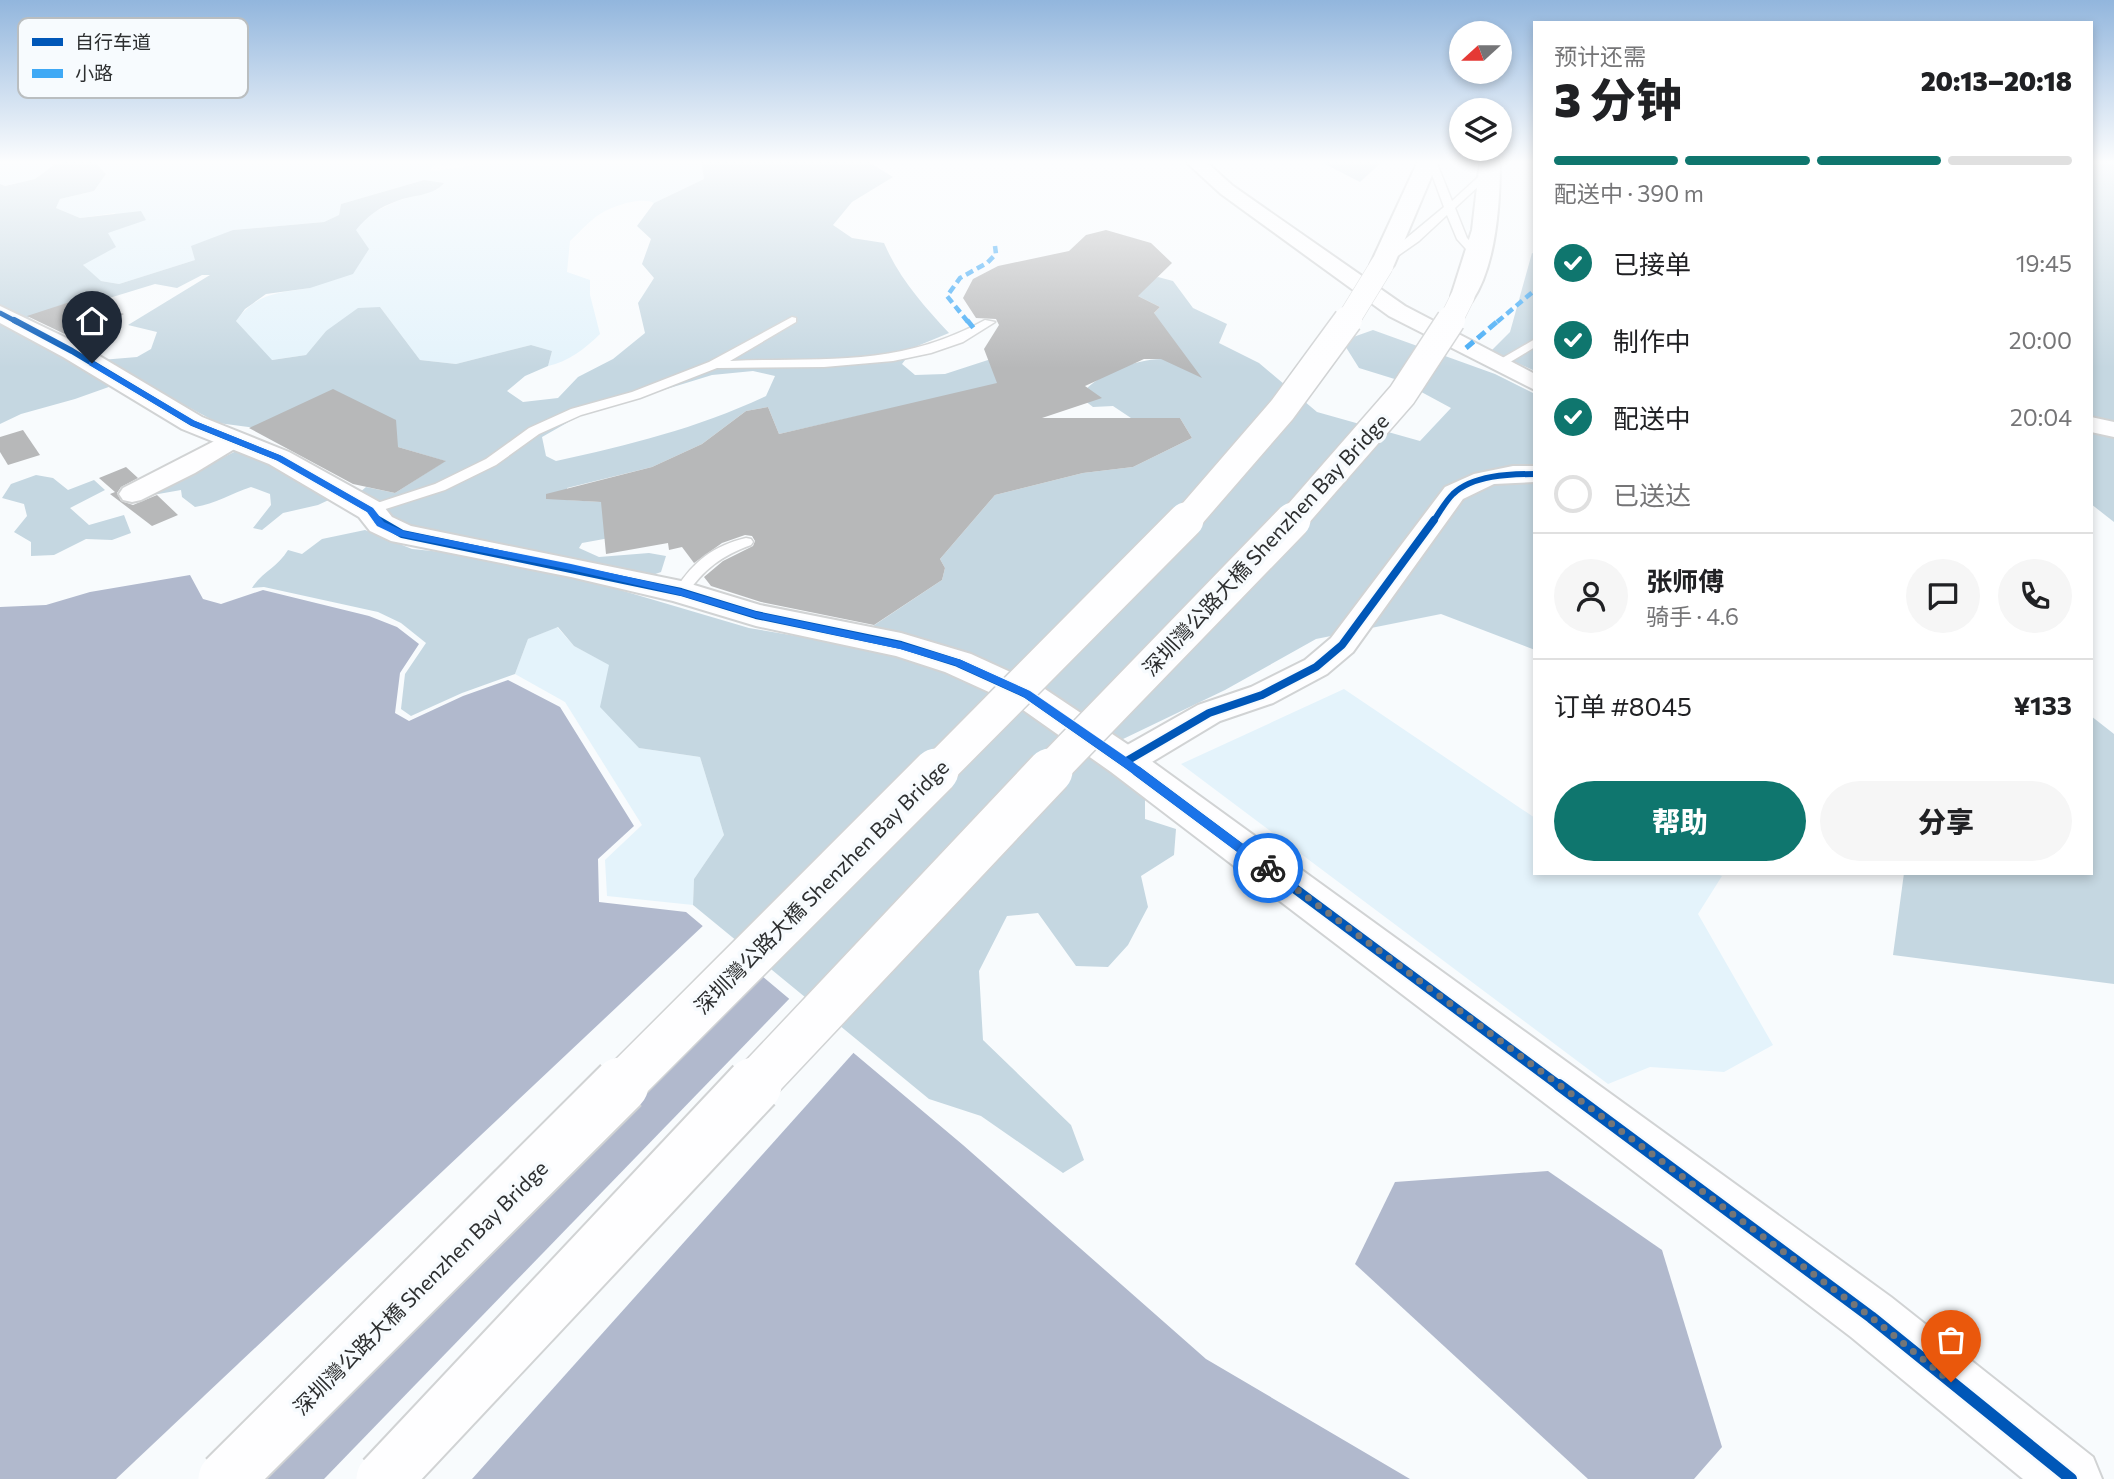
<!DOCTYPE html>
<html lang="zh">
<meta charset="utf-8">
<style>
body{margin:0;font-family:Commissioner,"Noto Sans SC",sans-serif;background:#f6f6f6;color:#202124;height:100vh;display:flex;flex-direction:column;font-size:26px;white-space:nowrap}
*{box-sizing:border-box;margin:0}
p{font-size:23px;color:#757577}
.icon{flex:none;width:38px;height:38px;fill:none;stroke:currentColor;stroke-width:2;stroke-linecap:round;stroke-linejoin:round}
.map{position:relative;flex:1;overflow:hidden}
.side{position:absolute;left:1533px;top:21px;width:560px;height:854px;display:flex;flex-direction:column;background:#fff;border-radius:0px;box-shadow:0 4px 10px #0003}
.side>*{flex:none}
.needle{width:46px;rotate:249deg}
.tools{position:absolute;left:1449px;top:21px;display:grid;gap:14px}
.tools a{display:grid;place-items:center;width:63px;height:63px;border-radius:50%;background:#fff;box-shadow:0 4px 10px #0003;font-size:35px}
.pin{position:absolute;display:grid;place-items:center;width:60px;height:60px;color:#fff;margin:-72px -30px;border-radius:50% 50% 50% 0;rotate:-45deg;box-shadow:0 0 7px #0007}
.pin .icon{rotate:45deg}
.courier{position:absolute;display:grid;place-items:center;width:70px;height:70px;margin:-35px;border:5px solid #1a73e8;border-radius:50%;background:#fff;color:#222;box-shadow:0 2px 9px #0007}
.head em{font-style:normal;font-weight:800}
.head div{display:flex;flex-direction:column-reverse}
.head{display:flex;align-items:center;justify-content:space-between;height:119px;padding:0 21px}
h1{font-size:46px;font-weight:800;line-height:52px}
.bar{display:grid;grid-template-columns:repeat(4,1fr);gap:10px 7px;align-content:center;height:84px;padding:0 21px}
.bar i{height:9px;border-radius:5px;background:#e0e0e0}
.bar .selected{background:#0f766e}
.bar p{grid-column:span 4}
.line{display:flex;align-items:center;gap:18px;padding:0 21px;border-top:2px solid #e0e0e0}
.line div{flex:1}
.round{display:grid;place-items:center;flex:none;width:74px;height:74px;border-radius:37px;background:#f6f6f6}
ol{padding:0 21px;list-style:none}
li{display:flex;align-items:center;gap:21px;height:77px}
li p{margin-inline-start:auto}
li .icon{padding:7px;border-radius:50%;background:#0f766e;color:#fff;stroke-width:4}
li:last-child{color:#757577}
li i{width:38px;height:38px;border:4px solid #e0e0e0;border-radius:50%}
.button{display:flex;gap:14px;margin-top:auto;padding:14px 21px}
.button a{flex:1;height:80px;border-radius:42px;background:#0f766e;color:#fff;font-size:28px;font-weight:800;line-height:80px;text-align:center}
.button a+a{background:#f6f6f6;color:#202124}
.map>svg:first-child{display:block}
.green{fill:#e4f3fb}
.forest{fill:#c5d7e1;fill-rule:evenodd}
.water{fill:#b1b9cd}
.pier{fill:#f8fbfd}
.building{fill:#b7b8b9}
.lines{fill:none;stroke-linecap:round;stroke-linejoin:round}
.lane-casing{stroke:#d1d3d4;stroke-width:3}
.street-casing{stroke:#d1d3d4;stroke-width:4}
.secondary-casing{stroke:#d1d3d4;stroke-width:4}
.highway-casing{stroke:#d1d3d4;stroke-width:4}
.lane{fill:#fefeff;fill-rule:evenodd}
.street{fill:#fefeff;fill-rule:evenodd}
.secondary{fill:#fefeff;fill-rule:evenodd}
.highway{fill:#fefeff;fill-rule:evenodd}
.highway-bridge-far4-casing{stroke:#d1d3d4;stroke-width:24;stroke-linecap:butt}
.highway-bridge-far3-casing{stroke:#d1d3d4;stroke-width:31;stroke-linecap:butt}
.highway-bridge-far2-casing{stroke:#d1d3d4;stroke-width:38;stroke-linecap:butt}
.highway-bridge-far1-casing{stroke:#d1d3d4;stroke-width:48;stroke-linecap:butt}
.highway-bridge-casing{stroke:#d1d3d4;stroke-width:59;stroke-linecap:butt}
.highway-bridge-far4{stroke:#fefeff;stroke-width:23}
.highway-bridge-far3{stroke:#fefeff;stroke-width:28}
.highway-bridge-far2{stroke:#fefeff;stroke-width:35}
.highway-bridge-far1{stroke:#fefeff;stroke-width:45}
.highway-bridge{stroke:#fefeff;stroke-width:55}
.quiet-far1{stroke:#3fa9f5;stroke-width:4.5;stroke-dasharray:8 4.5;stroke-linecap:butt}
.quiet{stroke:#3fa9f5;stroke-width:5;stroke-dasharray:10 5;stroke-linecap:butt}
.cycleway-far4-casing{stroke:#f7fbfe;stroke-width:8}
.cycleway-far3-casing{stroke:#f7fbfe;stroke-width:10}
.cycleway-far2-casing{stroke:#f7fbfe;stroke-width:12}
.cycleway-far1-casing{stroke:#f7fbfe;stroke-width:14}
.cycleway-casing{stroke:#f7fbfe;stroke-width:17}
.cycleway-far4{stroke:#0057b8;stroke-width:5}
.cycleway-far3{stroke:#0057b8;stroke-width:6}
.cycleway-far2{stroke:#0057b8;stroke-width:8}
.cycleway-far1{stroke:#0057b8;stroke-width:10}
.cycleway{stroke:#0057b8;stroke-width:12}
.route{fill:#1a73e8}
.done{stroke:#747678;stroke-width:7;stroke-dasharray:0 12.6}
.labels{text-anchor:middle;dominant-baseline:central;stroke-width:7;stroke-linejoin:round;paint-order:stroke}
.street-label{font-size:21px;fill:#2d2f30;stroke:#f7fbfe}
.key{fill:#f7fbfe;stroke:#babec0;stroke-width:2}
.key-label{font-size:19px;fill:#2d2f30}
</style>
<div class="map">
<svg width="2114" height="1479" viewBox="0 0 2114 1479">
<rect width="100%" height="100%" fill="#f8fbfd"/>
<g class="green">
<path d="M 0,161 L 64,161 L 55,164 L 35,179 L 4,186 L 0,184 Z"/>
<path d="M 94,161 L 435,161 L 430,171 C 455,170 487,160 509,161 C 523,162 535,166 549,166 L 553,161 L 701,161 L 704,179 L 654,203 C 642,196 612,206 600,214 C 589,221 580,232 570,241 L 567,272 L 590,280 L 590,295 L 600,334 C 586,348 568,362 548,366 L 552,351 L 531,345 L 456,364 L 420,360 L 380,307 L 326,331 L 306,355 L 271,360 L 236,321 C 257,293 277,293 310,288 L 366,216 L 397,201 L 439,189 L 424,180 L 341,204 L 339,215 L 324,222 L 233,230 L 195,260 L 119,284 L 101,281 L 83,266 L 107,233 L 115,213 L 80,218 L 56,208 L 60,199 L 94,191 L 106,174 Z"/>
<path d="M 557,627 L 574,646 L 610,665 L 639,748 L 700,757 L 724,835 L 694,879 L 693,905 L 607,896 L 605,860 L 642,825 L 565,702 L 515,674 L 528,639 Z"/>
<path d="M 1344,689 L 1535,818 L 1535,873 L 1713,873 L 1722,876 L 1698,914 L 1773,1045 L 1724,1072 L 1650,1067 L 1608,1084 L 1181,764 Z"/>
</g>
<g class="forest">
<path d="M 64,161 L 94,161 L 106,174 L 94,191 L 60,199 L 56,208 L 80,218 L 141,211 L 146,220 L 108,233 L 116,247 L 83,265 L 101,281 L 119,284 L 195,260 L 191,246 L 233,230 L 324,222 L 339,215 L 341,204 L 424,180 L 444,183 C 434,196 411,195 397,201 C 380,207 367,216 356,230 L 369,249 L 353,274 L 310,288 L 266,294 L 245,309 L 236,321 L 272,360 L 306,355 L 326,331 L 358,308 L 380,307 L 420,360 L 456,364 L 531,345 L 552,351 L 548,366 L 525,376 L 507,391 L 523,402 L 558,398 L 578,377 L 613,359 L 645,333 L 638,303 L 654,278 L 642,264 L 651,239 L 637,226 L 654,203 L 704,179 L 701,161 L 867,161 L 893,177 L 852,202 L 833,225 L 852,238 L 884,243 C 899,278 923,305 949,333 L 915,347 L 902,364 L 915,375 L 945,374 L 988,360 L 1002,362 L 1143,325 L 1160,307 L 1138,296 L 1137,288 L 1158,277 L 1173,281 L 1193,308 L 1227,324 L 1219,343 L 1259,363 L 1317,412 L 1420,441 L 1451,408 L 1401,381 L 1359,368 L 1342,341 L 1373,330 L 1495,374 L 1535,394 L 1535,650 L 1441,614 L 1316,639 L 1225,690 L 1121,740 L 867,630 L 942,580 L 945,568 L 940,559 L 995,495 L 1083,473 L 1133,467 L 1192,438 L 1180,418 L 1131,418 L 1113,406 L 1093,407 L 1080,397 C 1092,376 1136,359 1161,359 L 1169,334 L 1065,369 L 779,434 L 768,407 L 746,411 L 702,444 L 652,467 L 567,488 L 567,500 L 601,502 L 626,535 L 582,543 L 579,548 L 599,557 L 649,553 L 666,556 L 661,572 L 647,577 L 413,528 L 392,519 L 359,493 L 366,487 L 395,493 L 445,461 L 398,447 L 218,423 L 134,378 L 75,399 L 21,414 L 0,424 L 0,184 L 5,186 L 35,179 L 55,164 ZM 202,275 L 210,275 L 128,325 L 157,332 L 151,349 L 137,357 L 101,360 L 28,317 L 79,299 L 93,303 L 155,284 L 177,288 ZM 753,371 L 775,376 L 766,396 C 698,428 629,445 556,461 L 546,456 L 542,437 L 579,416 L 712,375 Z"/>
<path d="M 1319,161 L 1383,161 L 1360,182 Z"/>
<path d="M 2091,161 L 2114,161 L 2114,522 L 2091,504 Z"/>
<path d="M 1532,253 L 1535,254 L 1535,371 L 1491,351 L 1510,332 Z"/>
<path d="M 238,450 L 269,461 L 333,498 L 318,505 L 283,513 L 262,530 L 253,528 L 271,505 L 270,494 L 251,487 C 232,493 215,504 195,507 L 182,497 L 181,490 L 147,496 Z"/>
<path d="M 36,475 L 53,478 L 68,490 L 94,480 L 105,490 L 70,508 L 89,525 L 124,515 L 131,533 L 112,540 L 86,539 L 54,555 L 31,556 L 31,542 L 14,532 L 27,516 L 24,504 L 2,498 L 11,484 Z"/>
<path d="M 365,530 L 412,549 L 462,554 L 576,577 L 749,628 L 892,652 L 1019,699 L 1145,787 L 1145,819 L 1176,829 L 1174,855 L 1141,876 L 1148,907 L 1128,945 L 1108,967 L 1076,966 L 1038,913 L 1007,916 L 979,971 L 983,1040 L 1071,1125 L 1084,1160 L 1063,1173 L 981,1116 L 929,1099 L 693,905 L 694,879 L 724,835 L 700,757 L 639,748 L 600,707 L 609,665 L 574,646 L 558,627 L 528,639 L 515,674 L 462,693 L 411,716 L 401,709 L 405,674 L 426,643 L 401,623 L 378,612 L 264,587 L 252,588 C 263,571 277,568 288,550 L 302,554 L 322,539 Z"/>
<path d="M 2091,716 L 2114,734 L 2114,984 L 1893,955 L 1904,873 L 2091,873 Z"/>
</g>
<g class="water">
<path d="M 190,575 L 203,599 L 221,604 L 263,590 L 369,616 L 397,627 L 419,644 L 400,673 L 395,713 L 409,721 L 463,696 L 508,680 L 560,707 L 634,826 L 598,859 L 599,902 L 686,912 L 963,1145 L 1206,1359 L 1410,1479 L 0,1479 L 0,607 L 46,605 L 90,592 Z"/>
<path d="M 1548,1171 L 1662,1250 L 1722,1447 L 1694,1479 L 1588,1479 L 1355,1264 L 1395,1182 Z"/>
</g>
<g class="pier">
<path d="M 706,923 L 764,972 L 264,1479 L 116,1479 Z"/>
<path d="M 792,996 L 856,1050 L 472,1479 L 324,1479 Z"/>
</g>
<g class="building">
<path d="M 1106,230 L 1151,243 L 1172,263 L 1138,296 L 1160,307 L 1154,313 L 1202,378 L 1161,359 L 1144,359 L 1085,386 L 1102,398 L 1042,418 L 1180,418 L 1192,438 L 1133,467 L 1083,473 L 995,495 L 940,559 L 945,568 L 942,580 L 874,625 L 761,602 L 711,586 L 704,577 L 723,561 L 753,546 L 755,541 L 752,536 L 745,535 L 722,543 L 694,563 L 682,547 L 669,550 L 668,543 L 606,554 L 601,502 L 546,499 L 546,494 L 652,467 L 702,444 L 746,411 L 768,407 L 779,434 L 997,383 L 984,349 L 999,325 L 996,319 L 976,318 L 963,298 L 973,279 L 998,266 L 1069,251 L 1086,235 Z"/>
<path d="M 79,299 L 124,314 L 71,337 L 27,316 Z"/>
<path d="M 333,389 L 396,420 L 398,447 L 446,461 L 395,493 L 353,484 L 249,428 Z"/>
<path d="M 23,430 L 40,455 L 8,465 L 0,452 L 0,437 Z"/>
<path d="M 126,467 L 138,478 L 121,487 L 117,493 L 121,501 L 133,505 L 157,495 L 178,515 L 152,526 L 110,494 L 115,492 L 99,478 Z"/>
</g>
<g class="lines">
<defs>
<g id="lane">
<path d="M 1427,161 L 1436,161 L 1452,201 L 1487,169 L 1495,171 L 1455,208 L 1467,238 L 1482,254 L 1482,258 L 1474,258 L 1457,239 L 1447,215 L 1419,241 L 1389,262 L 1380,260 L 1444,207 Z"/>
<path d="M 792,317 L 796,318 L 796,322 L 730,361 C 825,357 898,368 985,320 L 995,322 L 963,342 L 931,353 L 893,361 L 824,367 L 717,368 L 640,398 L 581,415 L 539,434 L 496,465 L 445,490 L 370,514 L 363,510 L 365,507 L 435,484 L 486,459 L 529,428 L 571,409 L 632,392 L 709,362 Z"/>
<path d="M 1535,339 L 1535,347 L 1502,367 L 1492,364 Z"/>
<path d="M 746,538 L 751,539 L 753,542 L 751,545 C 721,556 704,569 686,595 L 676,595 L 673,592 L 676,589 C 694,561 713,546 746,538 Z"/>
</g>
<g id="street">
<path d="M 1185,161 L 1205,161 L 1233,186 L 1405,306 L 1535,374 L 1535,390 L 1389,316 L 1221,194 Z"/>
<path d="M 2091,417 L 2114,422 L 2114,437 L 2091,432 Z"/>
<path d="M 232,432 L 241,435 L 245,440 L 241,445 L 195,473 L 141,500 L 132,502 L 123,500 L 119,494 L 123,488 Z"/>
<path d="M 1513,466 L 1535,466 L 1535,482 L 1494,484 L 1463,499 L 1353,652 L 1327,674 L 1273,703 L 1220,721 L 1137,771 L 1125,774 L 1113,771 L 1108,762 L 1113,753 L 1198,705 L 1251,687 L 1305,660 L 1331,638 L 1445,487 L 1474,474 Z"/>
</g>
<path id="secondary" d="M 0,306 L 81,345 L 202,417 L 289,452 L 381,503 L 392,517 L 411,526 L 681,581 L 760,605 L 901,633 L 971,654 L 1039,685 L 1139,752 L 1891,1297 L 2093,1457 L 2102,1479 L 2023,1479 L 1851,1337 L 1111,772 L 1013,703 L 945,672 L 896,656 L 756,626 L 673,601 L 571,577 L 391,541 L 370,531 L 359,517 L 269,464 L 182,429 L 63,357 L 0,323 Z"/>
<g id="highway">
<path d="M 1418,161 L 1438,161 L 1394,265 L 1390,270 L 1374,270 L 1370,265 Z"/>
<path d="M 1480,161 L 1500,161 C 1500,203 1496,266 1472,301 L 1463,303 L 1454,301 L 1451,296 L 1472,230 Z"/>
</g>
</defs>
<use href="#lane" class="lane-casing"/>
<use href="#street" class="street-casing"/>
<use href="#secondary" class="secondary-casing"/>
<use href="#highway" class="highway-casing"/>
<use href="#lane" class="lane"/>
<use href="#street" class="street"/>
<use href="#secondary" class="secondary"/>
<use href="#highway" class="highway"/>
<defs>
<g id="highway-bridge-far4">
<path d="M 1347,322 L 1382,265"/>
<path d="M 1450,322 L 1463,296"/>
</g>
<g id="highway-bridge-far3">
<path d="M 1185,522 L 1282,410 L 1348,320"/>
<path d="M 1291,522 L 1402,395 L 1451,320"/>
</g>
<g id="highway-bridge-far2">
<path d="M 935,773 L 1186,520"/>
<path d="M 1048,773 L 1293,520"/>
</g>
<g id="highway-bridge-far1">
<path d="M 620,1087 L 936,771"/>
<path d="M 752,1087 L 1050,771"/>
</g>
<g id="highway-bridge">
<path d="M 226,1479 L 621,1085"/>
<path d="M 384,1479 L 754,1085"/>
</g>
</defs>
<use href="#highway-bridge-far4" class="highway-bridge-far4-casing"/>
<use href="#highway-bridge-far3" class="highway-bridge-far3-casing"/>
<use href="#highway-bridge-far2" class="highway-bridge-far2-casing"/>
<use href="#highway-bridge-far1" class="highway-bridge-far1-casing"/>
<use href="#highway-bridge" class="highway-bridge-casing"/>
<use href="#highway-bridge-far4" class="highway-bridge-far4"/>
<use href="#highway-bridge-far3" class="highway-bridge-far3"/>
<use href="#highway-bridge-far2" class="highway-bridge-far2"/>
<use href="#highway-bridge-far1" class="highway-bridge-far1"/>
<use href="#highway-bridge" class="highway-bridge"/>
<g class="quiet-far1">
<path d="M 968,322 L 947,296 L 960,278 L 987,263 L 996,254 L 995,246"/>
<path d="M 1497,322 L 1535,290"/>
</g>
<g class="quiet">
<path d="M 967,320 L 976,331"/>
<path d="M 1466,348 L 1499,320"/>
</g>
<defs>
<path id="cycleway-far4" d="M 0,313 L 17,322"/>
<g id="cycleway-far3">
<path d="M 14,320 L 72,351 L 192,423 L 279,458 L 370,510 L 379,522"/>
<path d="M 1433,522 C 1439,513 1445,502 1453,494 C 1473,475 1509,474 1535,474"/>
</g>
<g id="cycleway-far2">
<path d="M 378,520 L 402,534 L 681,592 L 756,615 L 901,645 L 958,663 L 1026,694 L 1139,773"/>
<path d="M 1125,762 L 1209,713 L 1262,695 L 1316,667 L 1342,645 L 1434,520"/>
</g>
<path id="cycleway-far1" d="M 1137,771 L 1561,1087"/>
<path id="cycleway" d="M 1559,1085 L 1871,1317 L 2071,1479"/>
</defs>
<use href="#cycleway-far4" class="cycleway-far4-casing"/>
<use href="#cycleway-far3" class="cycleway-far3-casing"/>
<use href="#cycleway-far2" class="cycleway-far2-casing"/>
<use href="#cycleway-far1" class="cycleway-far1-casing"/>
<use href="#cycleway" class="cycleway-casing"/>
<use href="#cycleway-far4" class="cycleway-far4"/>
<use href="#cycleway-far3" class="cycleway-far3"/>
<use href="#cycleway-far2" class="cycleway-far2"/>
<use href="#cycleway-far1" class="cycleway-far1"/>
<use href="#cycleway" class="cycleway"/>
</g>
<linearGradient id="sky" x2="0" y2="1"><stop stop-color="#92b6dd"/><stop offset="0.44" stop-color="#fcfdfe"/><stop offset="1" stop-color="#fcfdfe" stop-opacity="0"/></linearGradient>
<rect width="2114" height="368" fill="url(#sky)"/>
<path class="route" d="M 89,362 L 95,362 L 195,421 L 282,456 L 373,508 L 384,522 L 404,531 L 571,564 L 681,589 L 757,612 L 901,642 L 961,660 L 1030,691 L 1129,759 L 1275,868 L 1273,872 L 1264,872 L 1121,765 L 1022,696 L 954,665 L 900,649 L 756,618 L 679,595 L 571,570 L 398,536 L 377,526 L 367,512 L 276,460 L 190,425 L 89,365 Z"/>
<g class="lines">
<path class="done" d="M 1268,868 L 1871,1317 L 1951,1382"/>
</g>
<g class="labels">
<g class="street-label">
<text transform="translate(1265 544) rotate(-47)">深圳灣公路大橋 Shenzhen Bay Bridge</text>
<text transform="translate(821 886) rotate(-45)">深圳灣公路大橋 Shenzhen Bay Bridge</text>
<text transform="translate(420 1287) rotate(-45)">深圳灣公路大橋 Shenzhen Bay Bridge</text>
</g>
</g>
<rect x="18" y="18" width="230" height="80" rx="10" class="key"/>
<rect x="32" y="38" width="31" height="8" fill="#0057b8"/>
<rect x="32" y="69" width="31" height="9" fill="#3fa9f5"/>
<g class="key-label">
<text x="75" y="49">自行车道</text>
<text x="75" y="80">小路</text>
</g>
</svg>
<div class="tools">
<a><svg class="needle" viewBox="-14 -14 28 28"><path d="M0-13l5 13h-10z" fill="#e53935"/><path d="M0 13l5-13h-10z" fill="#757577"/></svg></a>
<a><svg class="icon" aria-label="layers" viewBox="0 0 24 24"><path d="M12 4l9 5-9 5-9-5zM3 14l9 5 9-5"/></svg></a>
</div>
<div class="pin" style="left:1951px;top:1382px;background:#ea580c"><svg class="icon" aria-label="bag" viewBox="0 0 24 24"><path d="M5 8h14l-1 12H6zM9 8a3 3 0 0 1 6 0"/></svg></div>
<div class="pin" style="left:92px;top:363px;background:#1f2937"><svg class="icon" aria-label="home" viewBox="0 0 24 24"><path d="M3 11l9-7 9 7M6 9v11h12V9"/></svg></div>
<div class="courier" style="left:1268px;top:868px"><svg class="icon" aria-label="bike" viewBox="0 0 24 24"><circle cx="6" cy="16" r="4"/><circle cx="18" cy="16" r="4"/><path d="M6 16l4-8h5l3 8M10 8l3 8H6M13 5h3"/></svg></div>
<section class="side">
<div class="head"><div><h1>3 分钟</h1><p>预计还需</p></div><em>20:13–20:18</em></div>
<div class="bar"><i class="selected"></i><i class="selected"></i><i class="selected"></i><i></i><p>配送中 · 390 m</p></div>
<ol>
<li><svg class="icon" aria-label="check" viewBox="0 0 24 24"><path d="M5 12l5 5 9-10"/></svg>已接单<p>19:45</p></li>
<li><svg class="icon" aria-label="check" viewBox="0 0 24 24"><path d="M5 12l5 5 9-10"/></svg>制作中<p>20:00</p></li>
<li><svg class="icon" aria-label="check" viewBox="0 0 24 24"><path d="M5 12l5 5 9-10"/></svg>配送中<p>20:04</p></li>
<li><i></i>已送达</li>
</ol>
<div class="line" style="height:126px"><a class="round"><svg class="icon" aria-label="person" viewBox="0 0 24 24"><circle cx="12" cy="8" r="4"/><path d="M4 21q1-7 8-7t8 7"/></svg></a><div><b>张师傅</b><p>骑手 · 4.6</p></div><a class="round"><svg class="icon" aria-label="chat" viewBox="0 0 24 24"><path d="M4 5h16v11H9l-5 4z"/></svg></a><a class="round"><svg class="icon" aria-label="phone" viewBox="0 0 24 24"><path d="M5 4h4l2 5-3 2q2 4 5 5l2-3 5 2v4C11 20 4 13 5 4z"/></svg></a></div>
<div class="line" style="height:91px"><div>订单 #8045</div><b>¥133</b></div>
<div class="button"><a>帮助</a><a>分享</a></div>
</section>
</div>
